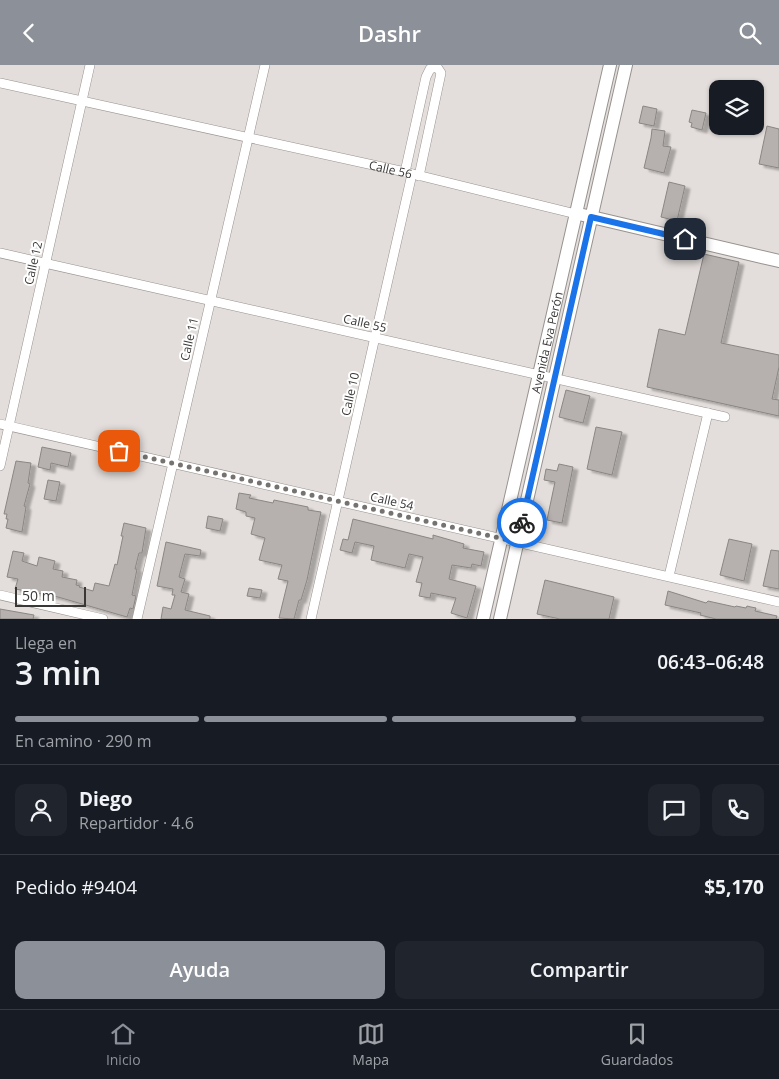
<!DOCTYPE html>
<html lang="es">
<meta charset="utf-8">
<style>
body{margin:0;font-family:"Open Sans",sans-serif;background:#20242c;color:#f1f3f6;height:100vh;display:flex;flex-direction:column;font-size:19px;white-space:nowrap}
*{box-sizing:border-box;margin:0}
p{font-size:16px;color:#9ea1a6}
.icon{flex:none;width:28px;height:28px;fill:none;stroke:currentColor;stroke-width:2;stroke-linecap:round;stroke-linejoin:round}
.map{position:relative;height:554px;overflow:hidden}
.sheet{display:flex;flex-direction:column;background:#171b24;flex:1}
.sheet>*{flex:none}
.controls{position:absolute;left:709px;top:15px;display:grid;gap:10px}
.controls a{display:grid;place-items:center;width:55px;height:55px;border-radius:10px;background:#171b24;box-shadow:0 1px 4px #0004;font-size:25px}
.scale{position:absolute;left:15px;bottom:12px;width:71px;box-sizing:border-box;padding-left:5px;border:2px solid #3a3837;border-top:0;font-size:14px;line-height:18px;white-space:nowrap;color:#3a3837;-webkit-text-stroke:4px #fff;paint-order:stroke}
.pin{position:absolute;display:grid;place-items:center;width:42px;height:42px;color:#fff;margin:-21px;border-radius:10px;box-shadow:0 2px 8px #0006}
.courier{position:absolute;display:grid;place-items:center;width:50px;height:50px;margin:-25px;border:4px solid #1a73e8;border-radius:50%;background:#fff;color:#222;box-shadow:0 1px 6px #0007}
.summary em{font-style:normal;font-weight:600}
.summary div{display:flex;flex-direction:column-reverse}
.summary{display:flex;align-items:center;justify-content:space-between;height:85px;padding:0 15px}
h1{font-size:32px;font-weight:600;line-height:38px}
.bar{display:grid;grid-template-columns:repeat(4,1fr);gap:8px 5px;align-content:center;height:60px;padding:0 15px}
.bar i{height:6px;border-radius:4px;background:#363941}
.bar .active{background:#8c9099}
.bar p{grid-column:span 4}
.line{display:flex;align-items:center;gap:12px;padding:0 15px;border-top:1px solid #363941}
.line div{flex:1}
.round{display:grid;place-items:center;flex:none;width:52px;height:52px;border-radius:10px;background:#20242c}
.button{display:flex;gap:10px;margin-top:auto;padding:10px 15px}
.button a{flex:1;height:58px;border-radius:10px;background:#8c9099;color:#fff;font-size:20px;font-weight:600;line-height:58px;text-align:center}
.button a+a{background:#20242c;color:#f1f3f6}
header{display:flex;justify-content:space-between;align-items:center;height:65px;padding:0 15px;background:#8c9099;color:#fff;font-size:22px;font-weight:600}
.menu{display:flex;justify-content:space-around;align-items:center;height:70px;border-top:1px solid #363941;background:#171b24;font-size:14px;color:#9ea1a6}
.menu a{display:grid;justify-items:center;gap:2px}
.menu .active{color:#8c9099}
.map>svg:first-child{display:block}
.building{fill:#b6b1af;stroke:#8a8683;filter:url(#shadow)}
.lines{fill:none;stroke-linecap:round;stroke-linejoin:round}
.minor-casing{stroke:#97928f;stroke-width:10}
.secondary-casing{stroke:#97928f;stroke-width:14}
.minor{stroke:#fff;stroke-width:9}
.secondary{stroke:#fff;stroke-width:12}
.done{stroke:#757270;stroke-width:5;stroke-dasharray:0 9}
.route{stroke:#1a73e8;stroke-width:6}
.labels{text-anchor:middle;dominant-baseline:central;stroke-width:4;stroke-linejoin:round;paint-order:stroke}
.street-label{font-size:12px;fill:#3a3837;stroke:#fff}
</style>
<header><svg class="icon" aria-label="back" viewBox="0 0 24 24"><path d="M15 5l-7 7 7 7"/></svg>Dashr<svg class="icon" aria-label="search" viewBox="0 0 24 24"><circle cx="10" cy="10" r="6"/><path d="M15 15l6 6"/></svg></header>
<div class="map">
<svg width="779" height="554" viewBox="0 0 779 554">
<defs>
<filter id="shadow"><feDropShadow dx="5" dy="3" stdDeviation="1" flood-color="#0004"/></filter>
</defs>
<rect width="100%" height="100%" fill="#e3dedb"/>
<g class="building">
<path d="M 643,41 L 657,44 L 654,61 L 639,58 Z"/>
<path d="M 692,45 L 706,48 L 702,65 L 691,62 L 692,58 L 689,57 Z"/>
<path d="M 767,61 L 779,64 L 779,103 L 759,99 Z"/>
<path d="M 652,64 L 665,66 L 663,81 L 671,82 L 664,108 L 644,103 L 651,73 Z"/>
<path d="M 669,117 L 685,121 L 677,156 L 661,152 Z"/>
<path d="M 704,189 L 739,197 L 721,278 L 779,290 L 779,302 L 772,334 L 779,335 L 779,351 L 647,322 L 659,264 L 685,270 Z"/>
<path d="M 566,325 L 590,331 L 583,358 L 559,352 Z"/>
<path d="M 596,362 L 622,367 L 612,410 L 587,404 Z"/>
<path d="M 42,382 L 71,388 L 68,402 L 51,398 L 50,405 L 38,402 Z"/>
<path d="M 16,396 L 31,398 L 28,418 L 30,419 L 24,441 L 26,442 L 22,467 L 6,463 L 8,454 L 6,454 L 7,449 L 4,449 Z"/>
<path d="M 559,399 L 573,402 L 562,458 L 547,455 L 555,417 L 544,415 L 546,404 L 557,406 Z"/>
<path d="M 48,415 L 60,417 L 56,436 L 44,434 Z"/>
<path d="M 239,428 L 251,430 L 249,433 L 273,438 L 274,435 L 308,442 L 308,445 L 321,447 L 307,515 L 301,535 L 299,535 L 294,554 L 279,553 L 288,516 L 278,514 L 282,500 L 259,495 L 265,473 L 251,469 L 255,453 L 246,451 L 246,447 L 236,444 Z"/>
<path d="M 208,451 L 223,454 L 220,466 L 206,463 Z"/>
<path d="M 353,454 L 433,474 L 433,470 L 464,479 L 463,483 L 484,487 L 481,501 L 472,499 L 471,503 L 452,500 L 449,514 L 476,521 L 467,553 L 451,548 L 456,533 L 431,528 L 430,533 L 419,531 L 422,518 L 416,517 L 423,492 L 409,489 L 405,503 L 371,495 L 374,481 L 355,477 L 352,488 L 340,485 L 343,474 L 348,475 Z"/>
<path d="M 124,458 L 146,463 L 142,488 L 139,488 L 135,504 L 137,504 L 132,530 L 136,531 L 133,544 L 130,543 L 127,552 L 58,532 L 15,524 L 18,514 L 7,512 L 13,486 L 24,488 L 22,496 L 37,501 L 39,492 L 55,496 L 53,504 L 63,506 L 62,512 L 77,515 L 76,520 L 80,521 L 79,522 L 93,526 L 95,518 L 109,521 L 115,499 L 117,500 L 123,471 L 121,471 Z"/>
<path d="M 729,474 L 752,479 L 744,516 L 720,510 Z"/>
<path d="M 166,477 L 201,485 L 200,491 L 185,489 L 179,512 L 185,514 L 181,527 L 189,529 L 185,545 L 210,551 L 210,554 L 161,554 L 163,542 L 171,544 L 175,530 L 172,530 L 173,524 L 157,521 Z"/>
<path d="M 771,485 L 779,486 L 779,524 L 763,521 Z"/>
<path d="M 545,515 L 614,532 L 609,554 L 560,554 L 537,549 Z"/>
<path d="M 249,523 L 262,525 L 260,533 L 247,531 Z"/>
<path d="M 668,526 L 706,538 L 708,536 L 735,542 L 736,541 L 746,543 L 747,541 L 751,542 L 756,543 L 755,546 L 777,551 L 776,554 L 716,554 L 700,550 L 701,548 L 665,540 Z"/>
<path d="M 0,544 L 34,550 L 33,554 L 0,554 Z"/>
</g>
<g class="lines">
<defs>
<g id="minor">
<path id="s1" d="M 0,18 L 405,107 L 576,149"/>
<path d="M 405,107 L 426,12 L 430,4 L 437,2 L 441,8 L 419,111"/>
<path d="M 0,188 L 725,352"/>
<path d="M 0,359 L 779,537"/>
<path d="M 0,401 L 90,0"/>
<path d="M 669,511 L 708,348"/>
<path d="M 0,530 L 103,554"/>
<path d="M 137,554 L 265,0"/>
<path d="M 311,554 L 412,109"/>
</g>
<g id="secondary">
<path d="M 583,150 L 779,196"/>
<path id="s2" d="M 483,554 L 610,0"/>
<path d="M 500,554 L 626,0"/>
</g>
</defs>
<use href="#minor" class="minor-casing"/>
<use href="#secondary" class="secondary-casing"/>
<use href="#minor" class="minor"/>
<use href="#secondary" class="secondary"/>
</g>
<g class="lines">
<path class="done" d="M 119,386 L 517,477 L 522,458"/>
<path class="route" d="M 522,458 L 591,152 L 685,174"/>
</g>
<g class="labels">
<g class="street-label">
<text stroke="none"><textPath href="#s1" startOffset="400">Calle 56</textPath></text>
<text transform="translate(33 198) rotate(-77)">Calle 12</text>
<text transform="translate(365 258) rotate(13)">Calle 55</text>
<text transform="translate(189 274) rotate(-77)">Calle 11</text>
<text stroke="none"><textPath href="#s2" startOffset="284">Avenida Eva Perón</textPath></text>
<text transform="translate(350 329) rotate(-77)">Calle 10</text>
<text transform="translate(392 436) rotate(13)">Calle 54</text>
</g>
</g>
</svg>
<div class="controls">
<a><svg class="icon" aria-label="layers" viewBox="0 0 24 24"><path d="M12 4l9 5-9 5-9-5zM3 14l9 5 9-5"/></svg></a>
</div>
<div class="scale">50 m</div>
<div class="pin" style="left:119px;top:386px;background:#ea580c"><svg class="icon" aria-label="bag" viewBox="0 0 24 24"><path d="M5 8h14l-1 12H6zM9 8a3 3 0 0 1 6 0"/></svg></div>
<div class="pin" style="left:685px;top:174px;background:#1f2937"><svg class="icon" aria-label="home" viewBox="0 0 24 24"><path d="M3 11l9-7 9 7M6 9v11h12V9"/></svg></div>
<div class="courier" style="left:522px;top:458px"><svg class="icon" aria-label="bike" viewBox="0 0 24 24"><circle cx="6" cy="16" r="4"/><circle cx="18" cy="16" r="4"/><path d="M6 16l4-8h5l3 8M10 8l3 8H6M13 5h3"/></svg></div>
</div>
<section class="sheet">
<div class="summary"><div><h1>3 min</h1><p>Llega en</p></div><em>06:43–06:48</em></div>
<div class="bar"><i class="active"></i><i class="active"></i><i class="active"></i><i></i><p>En camino · 290 m</p></div>
<div class="line" style="height:90px"><a class="round"><svg class="icon" aria-label="person" viewBox="0 0 24 24"><circle cx="12" cy="8" r="4"/><path d="M4 21q1-7 8-7t8 7"/></svg></a><div><b>Diego</b><p>Repartidor · 4.6</p></div><a class="round"><svg class="icon" aria-label="chat" viewBox="0 0 24 24"><path d="M4 5h16v11H9l-5 4z"/></svg></a><a class="round"><svg class="icon" aria-label="phone" viewBox="0 0 24 24"><path d="M5 4h4l2 5-3 2q2 4 5 5l2-3 5 2v4C11 20 4 13 5 4z"/></svg></a></div>
<div class="line" style="height:65px"><div>Pedido #9404</div><b>$5,170</b></div>
<div class="button"><a>Ayuda</a><a>Compartir</a></div>
</section>
<nav class="menu">
<a class="active"><svg class="icon" aria-label="home" viewBox="0 0 24 24"><path d="M3 11l9-7 9 7M6 9v11h12V9"/></svg>Inicio</a>
<a><svg class="icon" aria-label="map" viewBox="0 0 24 24"><path d="M3 6l6-2 6 2 6-2v14l-6 2-6-2-6 2zM9 4v14M15 6v14"/></svg>Mapa</a>
<a><svg class="icon" aria-label="saved" viewBox="0 0 24 24"><path d="M7 4h10v16l-5-4-5 4z"/></svg>Guardados</a>
</nav>
